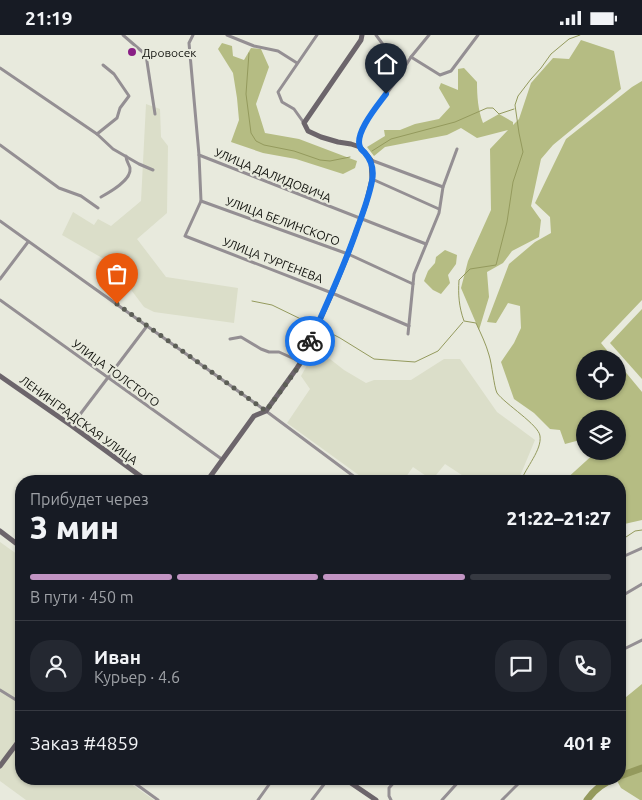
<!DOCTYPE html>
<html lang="ru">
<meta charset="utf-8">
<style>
body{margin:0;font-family:Ubuntu,sans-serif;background:#242831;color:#f1f3f6;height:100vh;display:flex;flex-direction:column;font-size:19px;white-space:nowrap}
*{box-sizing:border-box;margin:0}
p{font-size:16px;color:#9ea1a6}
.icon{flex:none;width:28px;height:28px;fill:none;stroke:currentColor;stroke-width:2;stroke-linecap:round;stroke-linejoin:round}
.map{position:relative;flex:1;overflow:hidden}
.details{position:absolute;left:15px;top:440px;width:611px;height:310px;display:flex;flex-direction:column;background:#171b24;border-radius:20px;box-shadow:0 1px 4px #0004}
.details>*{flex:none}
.controls{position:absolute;left:576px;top:315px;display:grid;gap:10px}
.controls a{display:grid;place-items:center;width:50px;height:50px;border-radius:50%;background:#171b24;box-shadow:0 1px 4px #0004;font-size:25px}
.pin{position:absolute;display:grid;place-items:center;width:42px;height:42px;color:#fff;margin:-51px -21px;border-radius:50% 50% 50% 0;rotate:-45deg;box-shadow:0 0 5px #0007}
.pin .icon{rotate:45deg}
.courier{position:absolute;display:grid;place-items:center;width:50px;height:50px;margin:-25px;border:4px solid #1a73e8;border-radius:50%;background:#fff;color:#222;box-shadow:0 1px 6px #0007}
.headline em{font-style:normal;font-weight:800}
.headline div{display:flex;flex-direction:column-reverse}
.headline{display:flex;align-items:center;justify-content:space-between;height:85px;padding:0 15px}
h1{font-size:32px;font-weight:800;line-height:38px}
.bar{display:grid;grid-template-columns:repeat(4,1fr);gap:8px 5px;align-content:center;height:60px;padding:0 15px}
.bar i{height:6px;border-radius:4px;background:#363941}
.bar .current{background:#c294c3}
.bar p{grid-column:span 4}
.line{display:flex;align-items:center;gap:12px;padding:0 15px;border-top:1px solid #363941}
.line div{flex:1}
.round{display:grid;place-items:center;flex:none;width:52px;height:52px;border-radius:20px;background:#242831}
.status{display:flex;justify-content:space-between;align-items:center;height:35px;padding:0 25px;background:#171b24;direction:ltr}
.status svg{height:14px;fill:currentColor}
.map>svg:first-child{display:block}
.built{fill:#dbdec9}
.green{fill:#b5bc83}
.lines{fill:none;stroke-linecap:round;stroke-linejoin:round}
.stream{stroke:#949a5d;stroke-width:1}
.river{stroke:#949a5d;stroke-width:7}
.street{stroke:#948f93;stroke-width:3}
.secondary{stroke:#6c656b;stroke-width:5}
.done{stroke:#5c5e56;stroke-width:5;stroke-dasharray:0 9}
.route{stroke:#1a73e8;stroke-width:6}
.poi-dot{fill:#891f85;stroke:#e8eadd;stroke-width:2}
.labels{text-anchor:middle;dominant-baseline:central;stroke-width:4.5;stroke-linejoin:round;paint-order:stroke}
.poi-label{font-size:12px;fill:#11120d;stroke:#e8eadd;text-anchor:start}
.street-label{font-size:12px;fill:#11120d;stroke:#e8eadd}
</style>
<div class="status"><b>21:19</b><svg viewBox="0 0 49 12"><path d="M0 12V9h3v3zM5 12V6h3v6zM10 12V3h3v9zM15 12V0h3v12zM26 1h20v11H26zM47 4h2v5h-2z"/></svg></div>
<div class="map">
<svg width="642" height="765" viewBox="0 0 642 765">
<rect width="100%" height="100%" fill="#e8eadd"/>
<g class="built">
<path d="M 146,69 L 160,74 L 161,102 L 168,111 L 167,178 L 137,204 L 166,242 L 238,253 L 234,288 L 154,277 L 144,272 L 111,228 L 62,200 L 73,177 L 94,190 L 98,184 L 111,191 L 141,166 Z"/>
<path d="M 314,321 L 330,324 L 344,335 L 366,348 L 374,345 L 411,345 L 444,324 L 460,324 L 497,377 L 535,405 L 518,446 L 471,446 L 445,429 L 432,445 L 413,432 L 403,446 L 367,446 L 287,388 L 310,354 L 301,341 L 311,323 Z"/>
<path d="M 0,507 L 21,522 L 21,744 L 124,744 L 154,765 L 26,765 L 0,746 Z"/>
</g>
<g class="green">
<path d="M 581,5 L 614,16 L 621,54 L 553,110 L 541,124 L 531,171 L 541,185 L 539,202 L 512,216 L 503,228 L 487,237 L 489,262 L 479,295 L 461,253 L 468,226 L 491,175 L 490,114 L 508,95 L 477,103 L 461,93 L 447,100 L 385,112 L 374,121 L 367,112 L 385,101 L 384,95 L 400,95 L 415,89 L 439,84 L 450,72 L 439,53 L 441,48 L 458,55 L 458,34 L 464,33 L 477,47 C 477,61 478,75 483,88 L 499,79 L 513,87 L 513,90 L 519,84 L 531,48 L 553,23 L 569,24 Z"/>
<path d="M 222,8 L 232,11 L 233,21 L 244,25 L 251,13 L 261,14 L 269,32 L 256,69 L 265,98 L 299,104 L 357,126 L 355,133 L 343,139 L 296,124 L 263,118 L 231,107 L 239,85 L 237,63 L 233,38 L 218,14 Z"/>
<path d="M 642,46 L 642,265 L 601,308 L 614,324 L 585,324 L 585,356 L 618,356 L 618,328 L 642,357 L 642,485 L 620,490 L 620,446 L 564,446 L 597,416 L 618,416 L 618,384 L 585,384 L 585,406 L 580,405 L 565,409 L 560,395 L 550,394 L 534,378 L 514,364 L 501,327 L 514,308 L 521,293 L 520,271 L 508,268 L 496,288 L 487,287 L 509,229 L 535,207 L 551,198 L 550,182 L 535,168 L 566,104 L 632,52 Z"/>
<path d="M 445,215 L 457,220 L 456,229 L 448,240 L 450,248 L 441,259 L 433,255 L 424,246 L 428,236 L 435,228 L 436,222 Z"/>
<path d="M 642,274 L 642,344 L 610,308 Z"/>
<path d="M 642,649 L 642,765 L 640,765 L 621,753 L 616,744 L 620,744 L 620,667 Z"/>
</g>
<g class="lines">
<g class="stream">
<path d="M 249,18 L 246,59 L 251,98 L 256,106 L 264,110 L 294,116 L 320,125 L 330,126 L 350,122"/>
<path d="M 372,116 L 391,104 L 455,87 L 487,73 L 493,73 L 499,79 L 514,74"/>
<path d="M 252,266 L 272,270 L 309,288"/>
<path d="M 321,293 L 340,303 L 374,324 L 415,327 L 438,316 L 463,287"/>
<path d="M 521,446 C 526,432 542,415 540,401 C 539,390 505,369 497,358 C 494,352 492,329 489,320 C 486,309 481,299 476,288 L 464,286 C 459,272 458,260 459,245 L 470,234 L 496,230 L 507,187 L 513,147 L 523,117 L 519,98 L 515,70 L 518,61 L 531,44 L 541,33 L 551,19 L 569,4 L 580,0"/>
<path d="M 620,506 L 635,496 L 642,495"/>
</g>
<g class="river">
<path d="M 620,741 L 642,733"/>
<path d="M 587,765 C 594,755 603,748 614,744"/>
</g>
<g class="street">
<path d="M 123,0 L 146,20 L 155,79"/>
<path d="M 193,0 L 189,8 L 199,120 L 426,209"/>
<path d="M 227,0 L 254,11 L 278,16 L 297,28"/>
<path d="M 376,0 L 390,19 L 402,37"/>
<path d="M 411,22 L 440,40 L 451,36 L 478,0"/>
<path d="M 0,33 L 97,99 L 113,114 L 139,129 L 153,135"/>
<path d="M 304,88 L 294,74 L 282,67 L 278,57 L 317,0"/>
<path d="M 97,99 L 117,83 L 120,73 L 129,61 L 114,39 L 103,30"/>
<path d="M 0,110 L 59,153 L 81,161 L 98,173"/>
<path d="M 360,112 L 359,102 L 367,85 L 396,46 L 411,22 L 429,0"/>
<path d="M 199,120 L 201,166 L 185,201 L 332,258 L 409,291"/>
<path d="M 371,125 L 443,152"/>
<path d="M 372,144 L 439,174"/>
<path d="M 101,162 C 110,157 132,145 130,133 C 129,129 126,126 126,121"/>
<path d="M 201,166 L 348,219 L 413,249"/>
<path d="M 0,186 L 266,376 L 360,446"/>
<path d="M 0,244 L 28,207"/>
<path d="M 0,265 L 223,425"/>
<path d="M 408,299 L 414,239 L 439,178 L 443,152 L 457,114"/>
<path d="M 230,304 L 241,302 L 261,314 L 269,317 L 279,317 L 301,327"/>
<path d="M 72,390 L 147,291"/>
<path d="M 620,523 L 642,513"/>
<path d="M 620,562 L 642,549"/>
<path d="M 620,616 L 642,605"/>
<path d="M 0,655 L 21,668"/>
<path d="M 129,744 L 158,765"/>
<path d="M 513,744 L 517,749"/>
<path d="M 258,765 L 273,744"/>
<path d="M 312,765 L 328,744"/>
<path d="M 391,765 L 389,761 L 389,753 L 397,744"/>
<path d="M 442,765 L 461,744"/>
<path d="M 502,765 L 523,744"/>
</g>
<g class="secondary">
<path d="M 0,341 L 72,391 L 147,446"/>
<path d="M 207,446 L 254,381 L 266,376 L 297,333 L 301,327 L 332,258 L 348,219 L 366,169 L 372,144 L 371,125 L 360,112 L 351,109 L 338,107 L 321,102 L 308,96 L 304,88 L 361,5 L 362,0"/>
<path d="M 0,496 L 21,512"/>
<path d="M 0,731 L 21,703"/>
<path d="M 345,744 L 376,765"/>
</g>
</g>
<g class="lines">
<path class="done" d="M 117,269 L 266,376 L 297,334 L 310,306"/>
<path class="route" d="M 310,306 C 327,269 344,232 357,194 C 363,178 369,162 372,146 C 374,136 372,126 365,118 C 363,116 361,115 360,112 C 354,98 378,70 386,59"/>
</g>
<circle class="poi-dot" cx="132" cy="17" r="5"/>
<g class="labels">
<g class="poi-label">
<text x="142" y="17">Дровосек</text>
</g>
<g class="street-label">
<text transform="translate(273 140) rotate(22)">УЛИЦА ДАЛИДОВИЧА</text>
<text transform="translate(283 186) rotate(20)">УЛИЦА БЕЛИНСКОГО</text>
<text transform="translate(273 225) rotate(21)">УЛИЦА ТУРГЕНЕВА</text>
<text transform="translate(116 338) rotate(36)">УЛИЦА ТОЛСТОГО</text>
<text transform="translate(79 385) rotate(36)">ЛЕНИНГРАДСКАЯ УЛИЦА</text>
</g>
</g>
</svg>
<div class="controls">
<a><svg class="icon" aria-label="locate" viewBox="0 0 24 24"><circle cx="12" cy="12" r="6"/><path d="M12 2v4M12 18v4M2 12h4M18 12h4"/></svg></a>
<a><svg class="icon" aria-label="layers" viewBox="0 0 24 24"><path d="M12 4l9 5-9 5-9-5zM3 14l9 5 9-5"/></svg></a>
</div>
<div class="pin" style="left:117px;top:269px;background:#ea580c"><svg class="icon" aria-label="bag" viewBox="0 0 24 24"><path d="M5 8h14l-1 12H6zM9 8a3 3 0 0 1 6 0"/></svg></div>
<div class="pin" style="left:386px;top:59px;background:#1f2937"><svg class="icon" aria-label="home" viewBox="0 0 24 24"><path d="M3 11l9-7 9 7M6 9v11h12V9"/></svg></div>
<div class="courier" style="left:310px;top:306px"><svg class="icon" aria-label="bike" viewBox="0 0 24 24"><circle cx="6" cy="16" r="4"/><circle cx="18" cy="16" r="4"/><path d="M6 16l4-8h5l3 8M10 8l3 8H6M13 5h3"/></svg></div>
<section class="details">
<div class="headline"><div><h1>3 мин</h1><p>Прибудет через</p></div><em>21:22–21:27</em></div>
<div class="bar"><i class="current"></i><i class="current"></i><i class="current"></i><i></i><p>В пути · 450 m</p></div>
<div class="line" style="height:90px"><a class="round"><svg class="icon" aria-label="person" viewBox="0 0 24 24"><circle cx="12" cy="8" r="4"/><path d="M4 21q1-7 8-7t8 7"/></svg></a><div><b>Иван</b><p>Курьер · 4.6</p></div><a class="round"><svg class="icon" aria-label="chat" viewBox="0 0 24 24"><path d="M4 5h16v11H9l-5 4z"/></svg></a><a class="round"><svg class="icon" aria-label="phone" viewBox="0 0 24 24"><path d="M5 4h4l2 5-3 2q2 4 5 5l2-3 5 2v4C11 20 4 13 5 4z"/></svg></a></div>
<div class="line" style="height:65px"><div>Заказ #4859</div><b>401 ₽</b></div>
</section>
</div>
